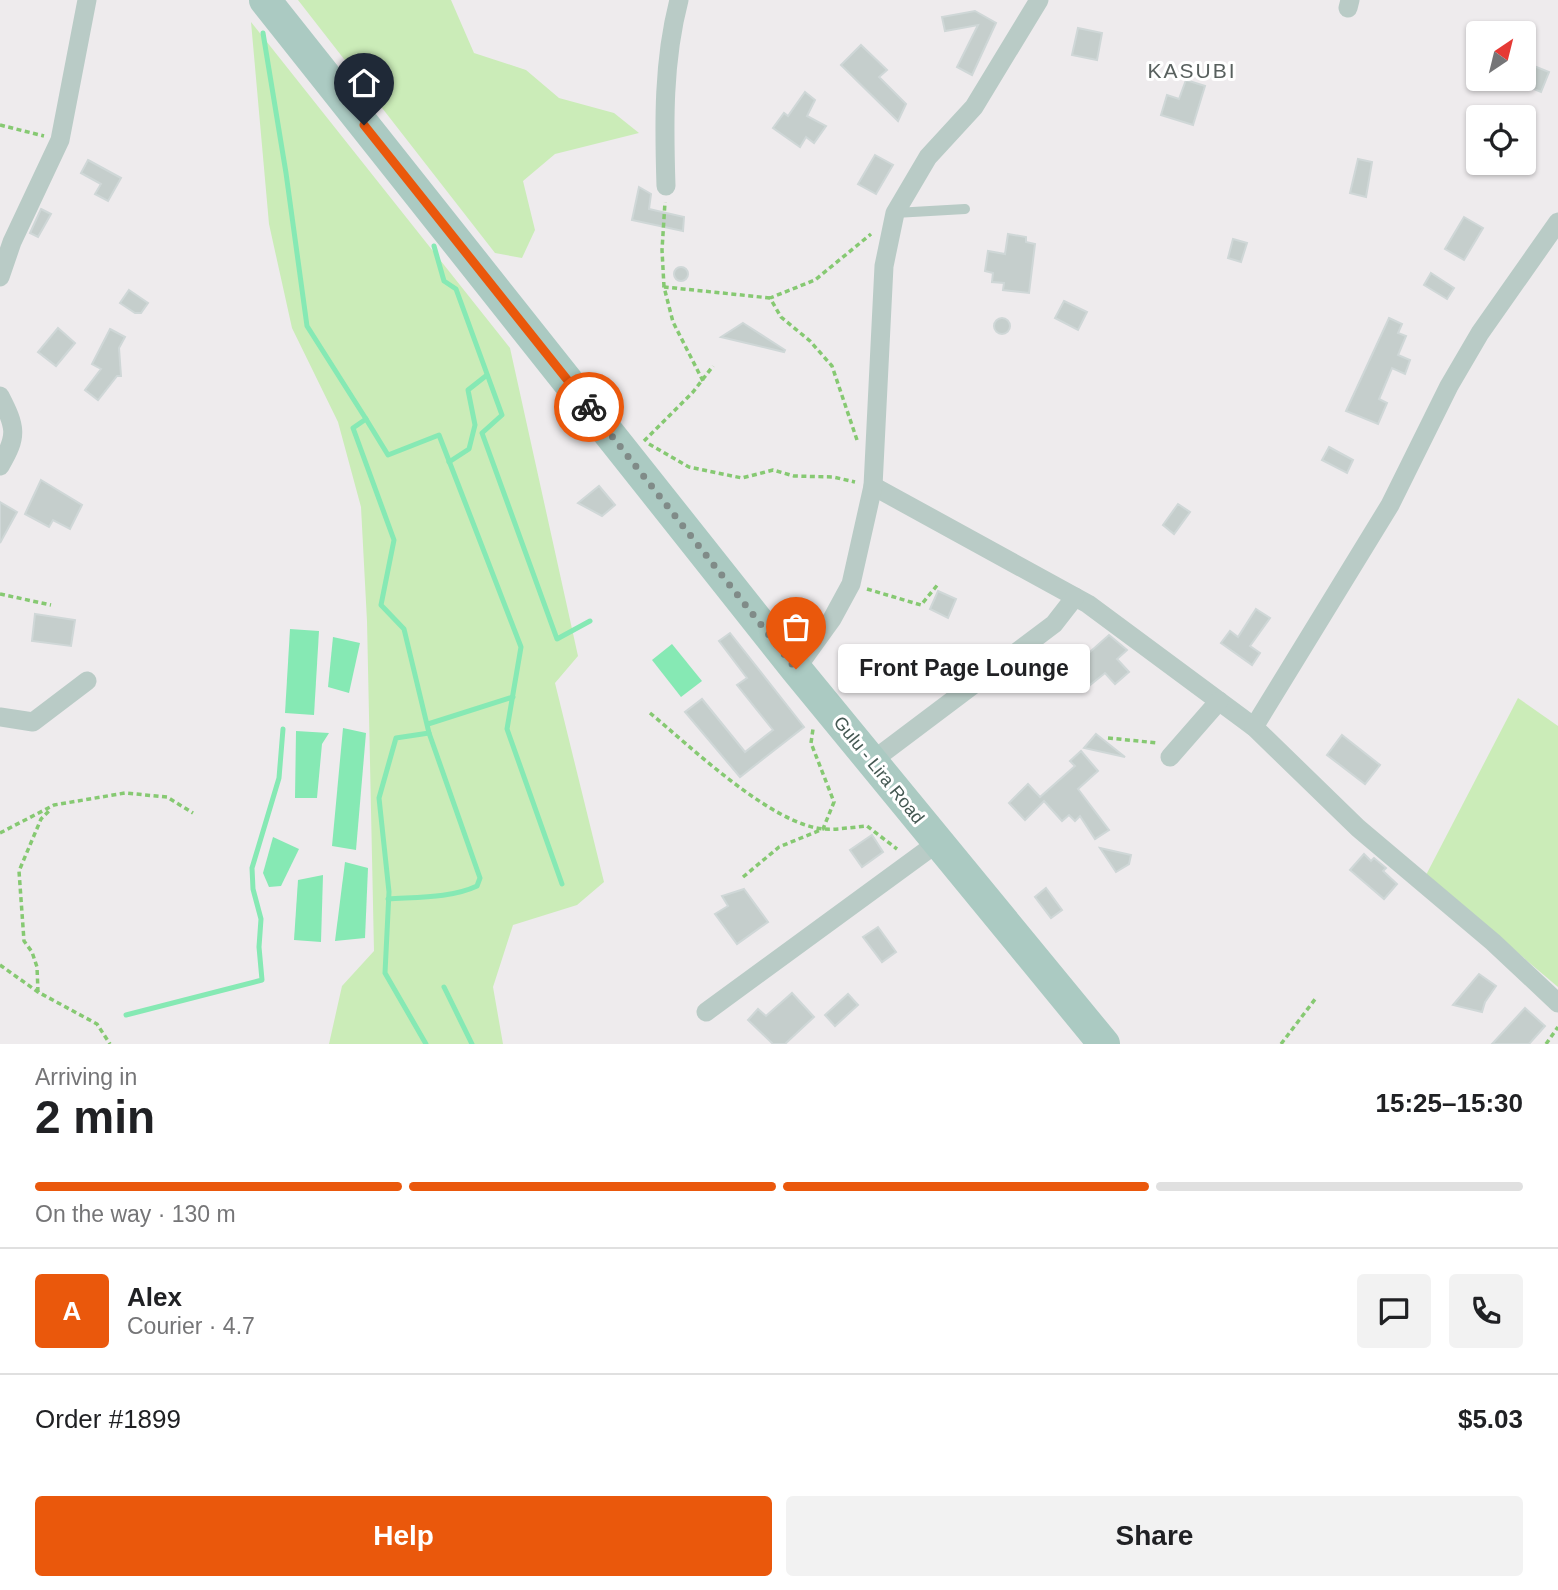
<!DOCTYPE html>
<meta charset="utf-8">
<style>
body{margin:0;font-family:Arial,sans-serif;background:#f2f2f2;color:#202124;height:100vh;display:flex;flex-direction:column;font-size:26px;white-space:nowrap}
*{box-sizing:border-box;margin:0}
p{font-size:23px;color:#757577}
.icon{flex:none;width:38px;height:38px;fill:none;stroke:currentColor;stroke-width:2;stroke-linecap:round;stroke-linejoin:round}
.map{position:relative;height:1044px;overflow:hidden}
.sheet{display:flex;flex-direction:column;background:#fff;flex:1}
.sheet>*{flex:none}
.needle{width:46px;rotate:35deg}
.controls{position:absolute;left:1466px;top:21px;display:grid;gap:14px}
.controls a{display:grid;place-items:center;width:70px;height:70px;border-radius:7px;background:#fff;box-shadow:0 2px 5px #0004;font-size:35px}
.pin{position:absolute;display:grid;place-items:center;width:60px;height:60px;color:#fff;margin:-72px -30px;border-radius:50% 50% 50% 0;rotate:-45deg;box-shadow:0 0 7px #0007}
.pin .icon{rotate:45deg}
.courier{position:absolute;display:grid;place-items:center;width:70px;height:70px;margin:-35px;border:5px solid #ea580c;border-radius:50%;background:#fff;color:#222;box-shadow:0 2px 9px #0007}
.bubble{position:absolute;height:49px;border-radius:7px;background:#fff;box-shadow:0 2px 5px #0004;font-size:23px;font-weight:800;line-height:49px;text-align:center}
.summary em{font-style:normal;font-weight:800}
.summary div{display:flex;flex-direction:column-reverse}
.summary{display:flex;align-items:center;justify-content:space-between;height:119px;padding:0 35px}
h1{font-size:46px;font-weight:800;line-height:52px}
.bar{display:grid;grid-template-columns:repeat(4,1fr);gap:10px 7px;align-content:center;height:84px;padding:0 35px}
.bar i{height:9px;border-radius:5px;background:#e0e0e0}
.bar .current{background:#ea580c}
.bar p{grid-column:span 4}
.line{display:flex;align-items:center;gap:18px;padding:0 35px;border-top:2px solid #e0e0e0}
.line div{flex:1}
.round{display:grid;place-items:center;flex:none;width:74px;height:74px;border-radius:7px;background:#f2f2f2}
.action{display:flex;gap:14px;margin-top:auto;padding:14px 35px}
.action a{flex:1;height:80px;border-radius:7px;background:#ea580c;color:#fff;font-size:28px;font-weight:800;line-height:80px;text-align:center}
.action a+a{background:#f2f2f2;color:#202124}
.map>svg:first-child{display:block}
.green{fill:#cbecb8}
.water{fill:#86e9b4}
.lines{fill:none;stroke-linecap:round;stroke-linejoin:round}
.stream{stroke:#86e9b4;stroke-width:5}
.building{fill:#c5cecc;stroke:#cfd7d7;stroke-width:2}
.path{stroke:#86c972;stroke-width:3.5;stroke-dasharray:5 3.5;stroke-linecap:butt}
.lane{stroke:#b9cbc6;stroke-width:10}
.street{stroke:#b9cbc6;stroke-width:19}
.primary{stroke:#abcac2;stroke-width:32}
.done{stroke:#808b88;stroke-width:7;stroke-dasharray:0 12.6}
.route{stroke:#ea580c;stroke-width:9}
.labels{text-anchor:middle;dominant-baseline:central;stroke-width:6;stroke-linejoin:round;paint-order:stroke}
.street-label{font-size:18px;fill:#445852;stroke:#fff}
.quarter-label{font-size:21px;letter-spacing:2px;fill:#58605e;stroke:#fff}
</style>
<div class="map">
<svg width="1558" height="1044" viewBox="0 0 1558 1044">
<rect width="100%" height="100%" fill="#eeebed"/>
<g class="green">
<path d="M 298,0 L 451,0 L 474,53 L 526,70 L 559,98 L 614,113 L 639,133 L 555,154 L 523,181 L 535,230 L 522,258 L 495,253 Z"/>
<path d="M 251,22 L 510,348 L 578,656 L 555,683 L 604,882 L 577,905 L 513,925 L 493,987 L 503,1044 L 329,1044 L 342,986 L 374,951 L 367,621 L 361,507 L 338,422 L 292,328 L 269,224 Z"/>
<path d="M 1518,698 L 1558,726 L 1558,987 L 1426,875 Z"/>
</g>
<g class="water">
<path d="M 290,629 L 319,631 L 314,715 L 285,713 Z"/>
<path d="M 333,637 L 360,643 L 349,693 L 328,687 Z"/>
<path d="M 672,644 L 702,681 L 681,697 L 652,660 Z"/>
<path d="M 343,728 L 366,733 L 356,850 L 332,846 Z"/>
<path d="M 296,731 L 329,733 L 322,744 L 317,798 L 295,798 Z"/>
<path d="M 273,837 L 299,849 L 281,886 L 269,887 L 263,873 Z"/>
<path d="M 345,862 L 368,868 L 365,938 L 335,941 Z"/>
<path d="M 323,875 L 321,942 L 294,940 L 298,880 Z"/>
</g>
<g class="lines">
<g class="stream">
<path d="M 263,33 L 286,173 L 307,326 L 366,419 L 353,428 L 394,540 L 381,605 L 404,629 L 429,733 L 396,738 L 379,798 L 389,892 L 385,973 L 426,1044"/>
<path d="M 434,246 L 444,281 L 456,289 L 502,415 L 482,433 L 557,639 L 590,621"/>
<path d="M 366,419 L 388,455 L 439,435 L 521,647 L 507,729 L 562,884"/>
<path d="M 449,462 L 469,449 L 475,425 L 468,390 L 487,375"/>
<path d="M 428,724 L 513,697"/>
<path d="M 388,899 C 417,897 452,898 477,886 L 480,878 L 429,733"/>
<path d="M 444,987 L 472,1044"/>
<path d="M 126,1015 L 262,980 L 259,947 L 261,919 L 253,889 L 252,868 L 279,778 L 283,729"/>
</g>
</g>
<g class="building">
<path d="M 975,11 L 996,23 L 972,75 L 957,67 L 978,25 L 945,31 L 942,17 Z"/>
<path d="M 1078,28 L 1102,33 L 1097,60 L 1072,55 Z"/>
<path d="M 861,45 L 887,70 L 879,77 L 906,104 L 898,121 L 841,65 Z"/>
<path d="M 1524,62 L 1549,72 L 1541,92 L 1524,85 Z"/>
<path d="M 1186,80 L 1205,86 L 1193,125 L 1161,115 L 1167,95 L 1179,99 Z"/>
<path d="M 805,92 L 815,100 L 807,116 L 826,126 L 814,143 L 806,137 L 800,147 L 773,128 L 784,113 L 788,116 Z"/>
<path d="M 875,155 L 893,165 L 876,194 L 858,184 Z"/>
<path d="M 1358,159 L 1372,162 L 1366,197 L 1350,193 Z"/>
<path d="M 88,160 L 121,178 L 108,201 L 95,194 L 101,184 L 81,173 Z"/>
<path d="M 639,187 L 651,194 L 649,209 L 684,217 L 683,231 L 632,220 Z"/>
<path d="M 41,209 L 51,214 L 38,237 L 30,233 Z"/>
<path d="M 1464,217 L 1483,228 L 1464,260 L 1445,249 Z"/>
<path d="M 1008,234 L 1026,237 L 1026,242 L 1035,244 L 1029,293 L 1003,290 L 1004,283 L 992,282 L 993,273 L 985,271 L 988,251 L 1005,254 Z"/>
<path d="M 1233,239 L 1247,243 L 1241,262 L 1228,258 Z"/>
<circle cx="681" cy="274" r="7"/>
<path d="M 1431,273 L 1454,288 L 1447,299 L 1424,285 Z"/>
<path d="M 129,290 L 148,303 L 141,313 L 135,313 L 120,303 Z"/>
<path d="M 1064,301 L 1087,312 L 1078,330 L 1055,318 Z"/>
<circle cx="1002" cy="326" r="8"/>
<path d="M 1389,318 L 1402,324 L 1398,333 L 1406,336 L 1398,355 L 1410,360 L 1405,374 L 1392,368 L 1379,399 L 1387,403 L 1378,424 L 1346,411 Z"/>
<path d="M 743,323 L 785,350 L 784,352 L 721,337 Z"/>
<path d="M 58,328 L 75,343 L 56,366 L 38,352 Z"/>
<path d="M 110,329 L 125,337 L 119,348 L 121,376 L 117,376 L 98,400 L 85,390 L 101,369 L 92,364 Z"/>
<path d="M 1329,447 L 1353,460 L 1347,473 L 1322,460 Z"/>
<path d="M 41,480 L 82,505 L 70,529 L 53,520 L 49,527 L 25,514 Z"/>
<path d="M 599,486 L 615,505 L 602,516 L 578,503 Z"/>
<path d="M 0,502 L 17,512 L 0,543 Z"/>
<path d="M 1178,504 L 1190,512 L 1174,534 L 1163,525 Z"/>
<path d="M 938,591 L 956,599 L 948,618 L 930,609 Z"/>
<path d="M 1256,609 L 1270,618 L 1250,646 L 1260,653 L 1252,665 L 1221,643 L 1230,631 L 1238,637 Z"/>
<path d="M 35,614 L 75,620 L 71,646 L 32,641 Z"/>
<path d="M 730,633 L 804,727 L 740,777 L 685,712 L 702,699 L 745,752 L 773,730 L 737,685 L 747,678 L 719,641 Z"/>
<path d="M 1109,635 L 1127,650 L 1117,659 L 1129,672 L 1115,684 L 1105,673 L 1090,685 L 1074,666 Z"/>
<path d="M 1096,734 L 1125,757 L 1084,748 Z"/>
<path d="M 1342,735 L 1380,765 L 1365,784 L 1327,755 Z"/>
<path d="M 1081,751 L 1098,771 L 1078,789 L 1109,830 L 1095,839 L 1080,816 L 1075,821 L 1069,815 L 1062,821 L 1044,801 L 1025,820 L 1009,803 L 1028,784 L 1040,797 L 1075,766 L 1070,761 Z"/>
<path d="M 872,835 L 883,852 L 862,867 L 850,850 Z"/>
<path d="M 1100,848 L 1131,855 L 1129,864 L 1116,872 Z"/>
<path d="M 1364,854 L 1371,861 L 1374,858 L 1386,868 L 1383,871 L 1397,884 L 1384,899 L 1350,870 Z"/>
<path d="M 1046,888 L 1062,910 L 1051,918 L 1035,897 Z"/>
<path d="M 744,889 L 768,922 L 737,944 L 715,914 L 728,906 L 722,896 Z"/>
<path d="M 878,927 L 896,952 L 882,962 L 863,937 Z"/>
<path d="M 1479,974 L 1496,986 L 1485,1002 L 1482,1012 L 1453,1005 Z"/>
<path d="M 792,993 L 814,1017 L 785,1044 L 773,1044 L 748,1020 L 758,1009 L 766,1016 Z"/>
<path d="M 848,994 L 858,1005 L 835,1026 L 825,1015 Z"/>
<path d="M 1525,1008 L 1545,1026 L 1529,1044 L 1492,1044 Z"/>
</g>
<g class="lines">
<g class="path">
<path d="M 0,125 L 44,136"/>
<path d="M 664,287 L 662,250 L 665,202"/>
<path d="M 703,381 L 673,322 L 664,287 L 770,298"/>
<path d="M 857,440 L 832,366 L 810,341 L 781,317 L 770,298 L 815,280 L 871,234"/>
<path d="M 644,441 L 693,392 L 713,366"/>
<path d="M 649,444 L 689,467 L 742,478 L 773,470 L 794,476 L 833,477 L 855,482"/>
<path d="M 867,589 L 921,605 L 939,583"/>
<path d="M 0,594 L 51,605"/>
<path d="M 650,713 C 691,747 772,825 824,829 C 838,830 853,827 867,826 L 897,849"/>
<path d="M 1108,738 L 1158,743"/>
<path d="M 0,833 L 54,805 L 125,793 L 167,797 L 193,813"/>
<path d="M 743,877 L 779,847 L 823,829 L 834,802 L 811,743 L 813,729"/>
<path d="M 0,965 L 38,992 L 97,1024 L 110,1044"/>
<path d="M 38,992 L 37,967 L 32,952 L 24,941 L 19,871 L 41,819 L 51,809"/>
<path d="M 1281,1044 L 1316,998"/>
<path d="M 1546,1044 L 1558,1027"/>
</g>
<path class="lane" d="M 895,213 L 965,209"/>
<g class="street">
<path d="M 1348,8 L 1350,0"/>
<path d="M 666,186 C 664,124 663,61 679,0"/>
<path d="M 0,277 L 12,242 L 60,140 L 87,0"/>
<path d="M 0,396 C 16,427 18,436 0,466"/>
<path d="M 873,486 L 1088,604 L 1254,727 L 1358,828 L 1493,942 L 1558,1003"/>
<path d="M 796,669 L 832,619 L 851,584 L 873,486 L 884,266 L 895,213 L 928,157 L 974,107 L 1039,0"/>
<path d="M 0,717 L 33,722 L 87,681"/>
<path d="M 1254,727 L 1390,505 L 1449,386 L 1480,333 L 1558,222"/>
<path d="M 1170,757 L 1219,701"/>
<path d="M 872,761 L 1054,624 L 1075,597"/>
<path d="M 706,1012 L 937,843"/>
</g>
<path class="primary" d="M 265,0 L 796,669 L 1104,1044"/>
</g>
<g class="lines">
<path class="done" d="M 589,407 L 796,669"/>
<path class="route" d="M 364,125 L 589,407"/>
</g>
<g class="labels">
<g class="street-label">
<text transform="translate(879 770) rotate(51)">Gulu - Lira Road</text>
</g>
<g class="quarter-label">
<text x="1192" y="70">KASUBI</text>
</g>
</g>
</svg>
<div class="controls">
<a><svg class="needle" viewBox="-14 -14 28 28"><path d="M0-13l5 13h-10z" fill="#e53935"/><path d="M0 13l5-13h-10z" fill="#757577"/></svg></a>
<a><svg class="icon" aria-label="locate" viewBox="0 0 24 24"><circle cx="12" cy="12" r="6"/><path d="M12 2v4M12 18v4M2 12h4M18 12h4"/></svg></a>
</div>
<div class="pin" style="left:796px;top:669px;background:#ea580c"><svg class="icon" aria-label="bag" viewBox="0 0 24 24"><path d="M5 8h14l-1 12H6zM9 8a3 3 0 0 1 6 0"/></svg></div>
<div class="pin" style="left:364px;top:125px;background:#1f2937"><svg class="icon" aria-label="home" viewBox="0 0 24 24"><path d="M3 11l9-7 9 7M6 9v11h12V9"/></svg></div>
<div class="courier" style="left:589px;top:407px"><svg class="icon" aria-label="bike" viewBox="0 0 24 24"><circle cx="6" cy="16" r="4"/><circle cx="18" cy="16" r="4"/><path d="M6 16l4-8h5l3 8M10 8l3 8H6M13 5h3"/></svg></div>
<div class="bubble" style="left:838px;top:644px;width:252px">Front Page Lounge</div>
</div>
<section class="sheet">
<div class="summary"><div><h1>2 min</h1><p>Arriving in</p></div><em>15:25–15:30</em></div>
<div class="bar"><i class="current"></i><i class="current"></i><i class="current"></i><i></i><p>On the way · 130 m</p></div>
<div class="line" style="height:126px"><b class="round" style="background:#ea580c;color:#fff">A</b><div><b>Alex</b><p>Courier · 4.7</p></div><a class="round"><svg class="icon" aria-label="chat" viewBox="0 0 24 24"><path d="M4 5h16v11H9l-5 4z"/></svg></a><a class="round"><svg class="icon" aria-label="phone" viewBox="0 0 24 24"><path d="M5 4h4l2 5-3 2q2 4 5 5l2-3 5 2v4C11 20 4 13 5 4z"/></svg></a></div>
<div class="line" style="height:91px"><div>Order #1899</div><b>$5.03</b></div>
<div class="action"><a>Help</a><a>Share</a></div>
</section>
